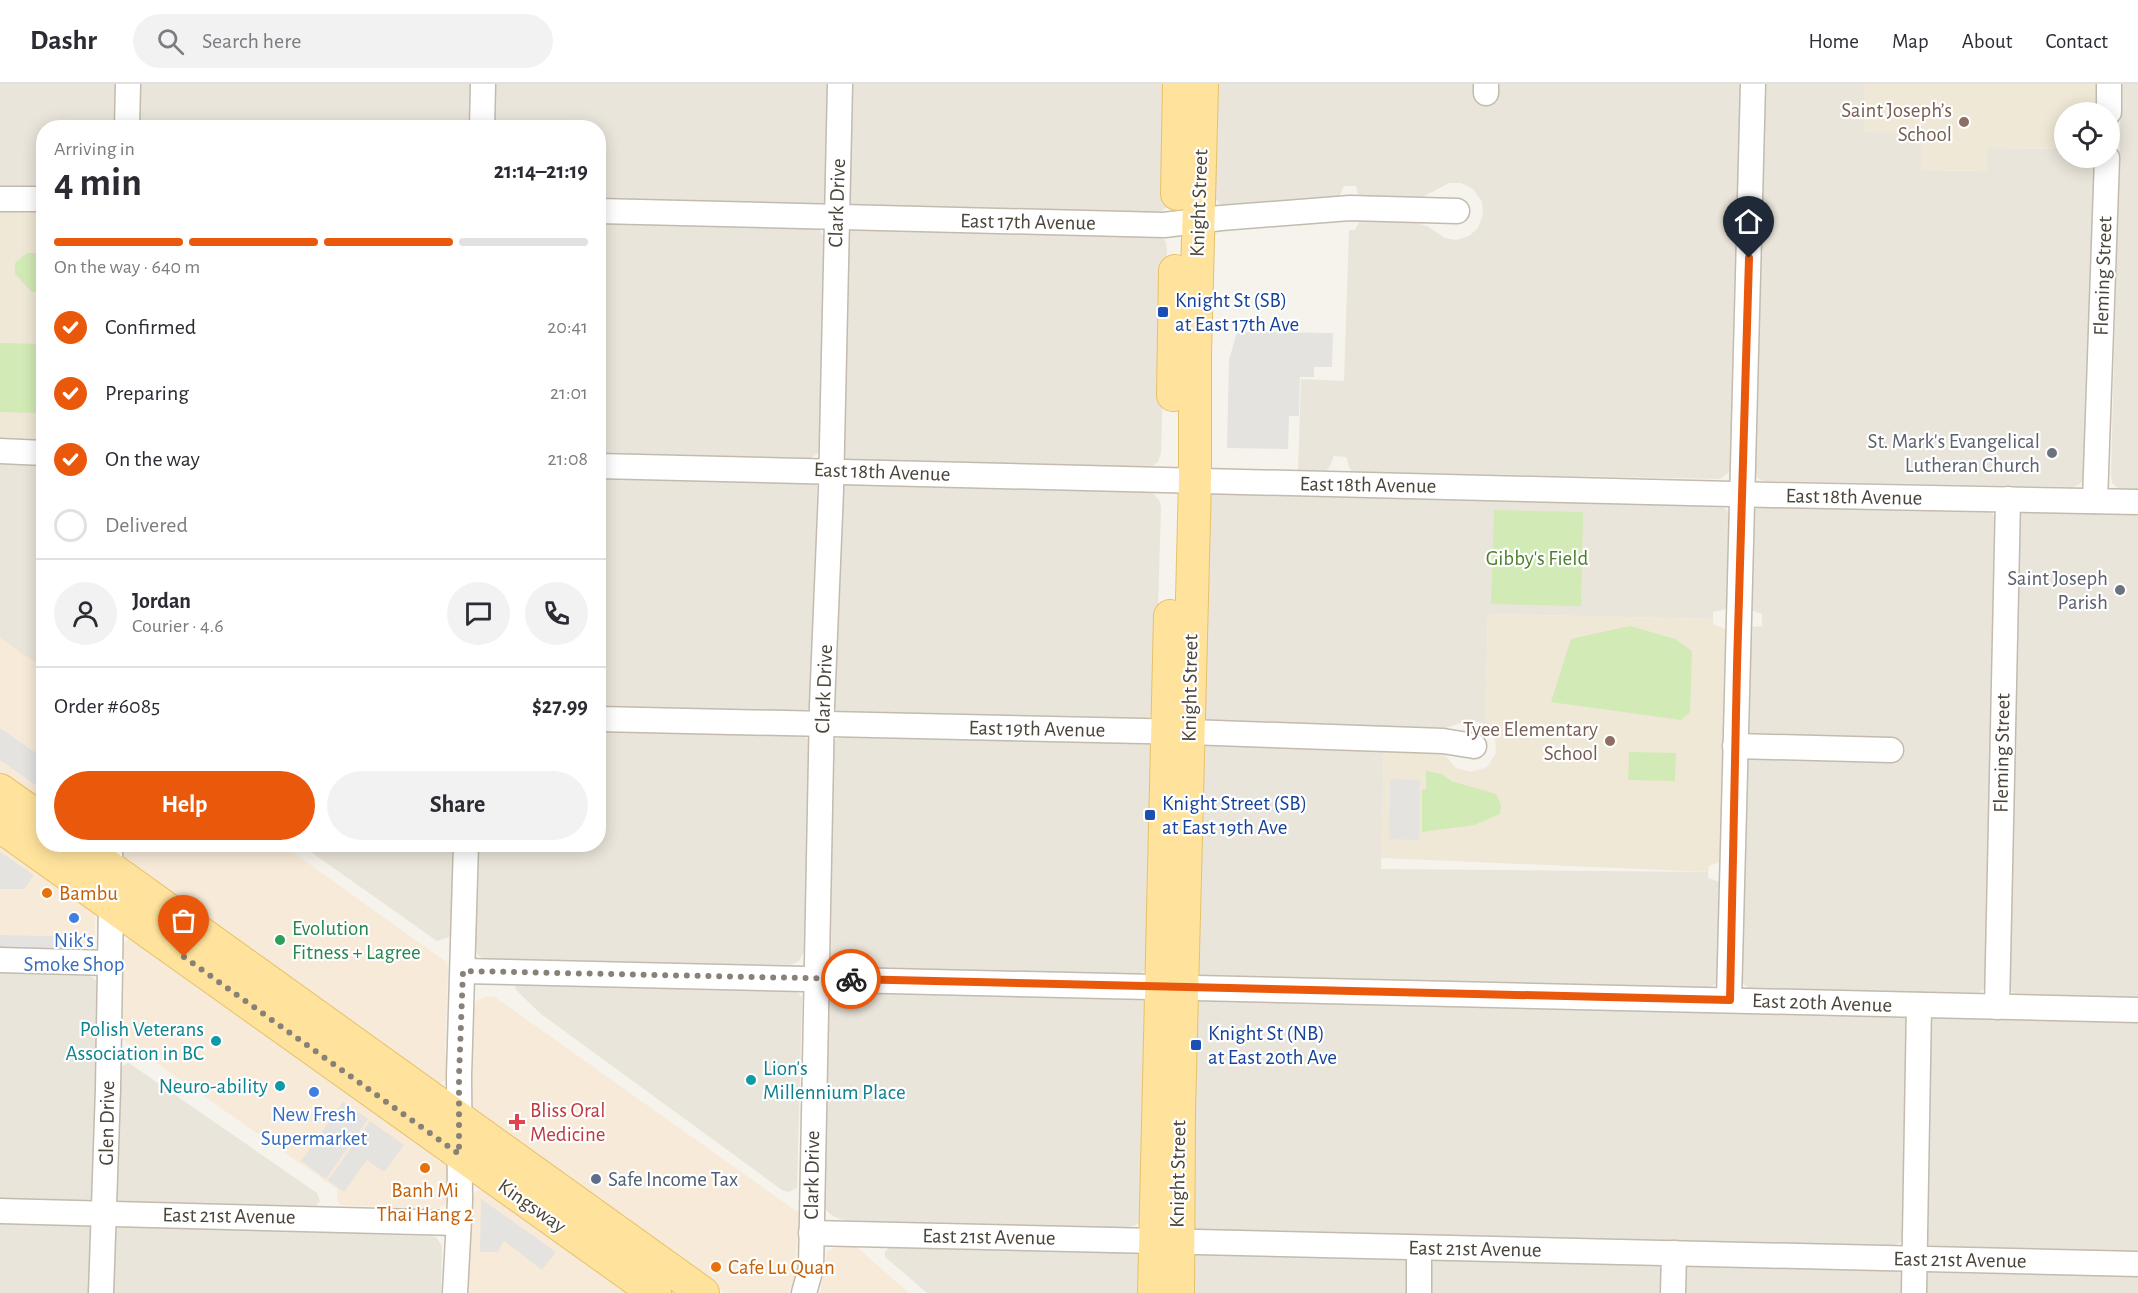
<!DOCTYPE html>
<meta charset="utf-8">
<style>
body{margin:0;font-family:"Alegreya Sans",sans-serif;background:#f2f2f3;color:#2b2b33;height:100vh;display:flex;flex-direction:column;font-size:22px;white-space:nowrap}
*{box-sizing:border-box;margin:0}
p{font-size:20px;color:#7c7c81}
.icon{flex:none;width:33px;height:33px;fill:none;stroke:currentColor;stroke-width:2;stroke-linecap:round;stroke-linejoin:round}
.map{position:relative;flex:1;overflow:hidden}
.drawer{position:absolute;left:36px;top:36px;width:570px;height:732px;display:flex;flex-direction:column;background:#fff;border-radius:24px;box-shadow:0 3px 15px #0003}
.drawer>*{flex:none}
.tools{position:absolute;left:2054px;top:18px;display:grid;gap:12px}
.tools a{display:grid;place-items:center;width:66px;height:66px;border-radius:50%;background:#fff;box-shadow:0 3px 15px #0003;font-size:30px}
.pin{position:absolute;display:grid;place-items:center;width:51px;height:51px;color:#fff;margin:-62px -26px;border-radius:50% 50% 50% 0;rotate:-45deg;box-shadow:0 0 6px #0007}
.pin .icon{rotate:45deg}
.courier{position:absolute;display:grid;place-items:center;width:60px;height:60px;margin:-30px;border:4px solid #ea580c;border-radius:50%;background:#fff;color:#222;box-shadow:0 2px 8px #0007}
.head em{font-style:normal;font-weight:700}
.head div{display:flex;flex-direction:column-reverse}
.head{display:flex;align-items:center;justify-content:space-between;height:102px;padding:0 18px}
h1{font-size:39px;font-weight:700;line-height:45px}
.bar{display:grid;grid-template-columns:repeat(4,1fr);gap:9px 6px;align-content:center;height:72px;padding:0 18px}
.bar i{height:8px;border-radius:4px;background:#e1e1e2}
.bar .active{background:#ea580c}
.bar p{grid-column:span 4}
.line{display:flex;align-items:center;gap:15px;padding:0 18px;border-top:2px solid #e1e1e2}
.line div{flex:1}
.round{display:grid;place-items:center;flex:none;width:63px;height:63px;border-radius:32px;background:#f2f2f3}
ol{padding:0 18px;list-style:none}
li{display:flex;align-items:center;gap:18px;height:66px}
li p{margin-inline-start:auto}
li .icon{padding:6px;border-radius:50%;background:#ea580c;color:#fff;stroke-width:4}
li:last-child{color:#7c7c81}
li i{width:33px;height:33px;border:3px solid #e1e1e2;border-radius:50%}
.cta{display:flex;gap:12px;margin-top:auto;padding:12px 18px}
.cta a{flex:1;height:69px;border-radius:36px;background:#ea580c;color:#fff;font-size:24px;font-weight:700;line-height:69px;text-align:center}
.cta a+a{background:#f2f2f3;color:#2b2b33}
header{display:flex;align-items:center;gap:36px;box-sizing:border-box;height:84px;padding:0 30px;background:#fff;border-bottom:2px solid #e1e1e2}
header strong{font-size:28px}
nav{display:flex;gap:33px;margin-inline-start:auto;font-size:21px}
.search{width:420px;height:54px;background:#f2f2f3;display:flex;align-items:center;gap:15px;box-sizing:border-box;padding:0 21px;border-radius:33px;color:#7c7c81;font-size:22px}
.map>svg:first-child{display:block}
.residential{fill:#eae5da}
.commercial{fill:#f7ead8}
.education{fill:#efe8d6}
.green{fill:#d2eab5}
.parking{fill:#e5e3e0}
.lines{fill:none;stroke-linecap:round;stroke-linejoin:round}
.minor-casing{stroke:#c2bbae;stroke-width:27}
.major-casing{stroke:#e6c16a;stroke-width:34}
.minor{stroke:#fff;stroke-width:24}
.major{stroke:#ffe39c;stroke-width:32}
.done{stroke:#878178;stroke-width:6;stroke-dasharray:0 10.8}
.route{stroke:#ea580c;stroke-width:8}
.education-dot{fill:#8d6e63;stroke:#fff;stroke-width:2}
.transit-dot{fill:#1a4fb4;stroke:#fff;stroke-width:2}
.worship-dot{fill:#6b7280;stroke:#fff;stroke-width:2}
.food-dot{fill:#e8710a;stroke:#fff;stroke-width:2}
.shop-dot{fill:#3f7fe0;stroke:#fff;stroke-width:2}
.leisure-dot{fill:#2e9e5b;stroke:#fff;stroke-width:2}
.culture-dot{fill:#0f9aa8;stroke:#fff;stroke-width:2}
.health-dot{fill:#e0444e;stroke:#fff;stroke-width:2}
.service-dot{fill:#5c6f8a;stroke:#fff;stroke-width:2}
.labels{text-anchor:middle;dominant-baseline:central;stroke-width:4.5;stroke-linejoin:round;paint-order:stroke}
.education-label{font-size:21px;fill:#785e54;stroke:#fff;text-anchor:end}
.street-label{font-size:21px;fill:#4b4439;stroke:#fff}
.transit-label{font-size:21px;fill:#164399;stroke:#fff;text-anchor:start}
.worship-label{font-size:21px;fill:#5b616d;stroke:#fff;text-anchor:end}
.park-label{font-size:21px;fill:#4a7f2a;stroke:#fff}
.food-label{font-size:21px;fill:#c56008;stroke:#fff;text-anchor:start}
.leisure-label{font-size:21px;fill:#27864d;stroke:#fff;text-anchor:start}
.shop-label{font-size:21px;fill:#366cbe;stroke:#fff}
.culture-label{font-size:21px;fill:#0d838f;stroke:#fff;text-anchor:end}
.health-label{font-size:21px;fill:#be3a42;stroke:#fff;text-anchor:start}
.service-label{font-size:21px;fill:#4e5e75;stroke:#fff;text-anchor:start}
</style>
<header>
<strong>Dashr</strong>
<div class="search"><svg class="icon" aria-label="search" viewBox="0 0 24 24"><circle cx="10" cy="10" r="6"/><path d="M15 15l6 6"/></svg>Search here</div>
<nav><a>Home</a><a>Map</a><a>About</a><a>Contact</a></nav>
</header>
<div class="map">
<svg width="2138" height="1209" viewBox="0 0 2138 1209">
<rect width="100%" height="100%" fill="#f6f3ec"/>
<g class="residential">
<path d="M 0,0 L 1171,0 L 1169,116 L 1167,123 L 1157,130 L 599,116 L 598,44 L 44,44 L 43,103 L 0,102 Z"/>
<path d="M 1217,0 L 1473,0 L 1473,8 L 1496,9 L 1495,0 L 1741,0 L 1731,383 L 1729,388 L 1720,395 L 1353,388 L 1350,385 L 1346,373 L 1334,372 L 1329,384 L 1324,388 L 1298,388 L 1301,295 L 1344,297 L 1349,146 L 1355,146 L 1361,135 L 1409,137 L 1427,142 L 1445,154 L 1456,156 L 1469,152 L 1478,144 L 1483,131 L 1482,118 L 1473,105 L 1461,99 L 1449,99 L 1417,116 L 1359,113 L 1356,102 L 1344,102 L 1338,115 L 1223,122 L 1215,115 Z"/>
<path d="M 1763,0 L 1865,0 L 1864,47 L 1921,49 L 1921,86 L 1987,87 L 1987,64 L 2064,65 L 2064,74 L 2094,74 L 2085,389 L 2083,397 L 2078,401 L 2073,403 L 1764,397 L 1757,394 L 1754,389 Z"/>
<path d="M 2121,0 L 2138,0 L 2138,407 L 2118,404 L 2112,399 L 2111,390 Z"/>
<path d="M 599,136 L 819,144 L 824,154 L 819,366 L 817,370 L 807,376 L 599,371 Z"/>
<path d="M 854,144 L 1157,151 L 1161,153 L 1166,158 L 1167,167 L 1161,369 L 1158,378 L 1153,382 L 1142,383 L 851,377 L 842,373 L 848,147 Z"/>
<path d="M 0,377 L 43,378 L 43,584 L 0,554 Z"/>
<path d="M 599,390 L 813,398 L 817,402 L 815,525 L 810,623 L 806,627 L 800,629 L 599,625 Z"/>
<path d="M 844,400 L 1146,404 L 1153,409 L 1159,416 L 1161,423 L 1155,624 L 1153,630 L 1144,637 L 839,632 L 833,617 L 840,404 Z"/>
<path d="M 1214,407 L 1717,420 L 1727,426 L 1730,435 L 1728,522 L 1726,525 L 1713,528 L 1713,535 L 1488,530 L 1485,640 L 1469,636 L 1446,644 L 1210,638 L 1202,632 L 1210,410 Z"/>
<path d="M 1764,422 L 1985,426 L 1992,429 L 1995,434 L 1988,898 L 1984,905 L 1979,909 L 1756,906 L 1750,905 L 1742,899 L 1751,543 L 1762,542 L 1762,530 L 1751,526 L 1754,426 Z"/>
<path d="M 2025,428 L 2138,429 L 2138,914 L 2020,912 L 2016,911 L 2008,904 L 2020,431 Z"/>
<path d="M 599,645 L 799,650 L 808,655 L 810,660 L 809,756 L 804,868 L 799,877 L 790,881 L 486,876 L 478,871 L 476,867 L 475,761 L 598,760 Z"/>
<path d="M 844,651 L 1144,657 L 1150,661 L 1153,665 L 1148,883 L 1140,890 L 1133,891 L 846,884 L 835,881 L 831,872 L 833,661 L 835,656 Z"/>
<path d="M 1208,660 L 1384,663 L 1381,785 L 1708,788 L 1708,794 L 1720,798 L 1721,800 L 1719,895 L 1716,900 L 1707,905 L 1201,891 L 1198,888 L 1204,664 Z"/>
<path d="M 301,761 L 454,761 L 451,849 L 449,853 L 437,857 Z"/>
<path d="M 0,889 L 91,892 L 98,898 L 90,1209 L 0,1209 Z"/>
<path d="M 517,900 L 795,906 L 802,913 L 802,918 L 797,1104 L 788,1108 L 782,1106 L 541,930 L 517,907 L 515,903 Z"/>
<path d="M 840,905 L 1140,912 L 1144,915 L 1147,919 L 1142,1133 L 1140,1138 L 1134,1142 L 1120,1144 L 966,1141 L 845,1136 L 837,1134 L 830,1130 L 826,1126 L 824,1119 L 829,918 L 834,908 Z"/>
<path d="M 1201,914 L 1903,931 L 1908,934 L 1904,1157 L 1893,1162 L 1199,1147 L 1194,1144 L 1194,926 L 1197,917 Z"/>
<path d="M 1936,932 L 2138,935 L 2138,1169 L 1934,1164 L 1928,1162 L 1925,1159 L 1928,939 L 1931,934 Z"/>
<path d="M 129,979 L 317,1109 L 320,1117 L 316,1122 L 129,1120 L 121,1119 L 116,1112 L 119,983 Z"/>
<path d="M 120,1142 L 431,1152 L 436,1153 L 442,1162 L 441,1209 L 110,1209 L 112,1149 Z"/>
<path d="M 892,1160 L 1137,1167 L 1140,1172 L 1141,1209 L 927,1209 L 885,1173 L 885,1168 Z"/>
<path d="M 1197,1170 L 1401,1173 L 1406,1177 L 1409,1184 L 1408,1209 L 1192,1209 L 1193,1174 Z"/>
<path d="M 1435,1175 L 1657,1179 L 1663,1188 L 1662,1209 L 1429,1209 L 1431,1180 Z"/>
<path d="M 1688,1181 L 1900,1186 L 1904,1191 L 1905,1209 L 1682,1209 L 1683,1186 Z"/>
<path d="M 1933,1184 L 1940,1184 L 1952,1189 L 2138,1192 L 2138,1209 L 1923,1209 L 1926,1189 Z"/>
</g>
<g class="commercial">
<path d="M 0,554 L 43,584 L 43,720 L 0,690 Z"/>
<path d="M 0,756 L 95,827 L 95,853 L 91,861 L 82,865 L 0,863 Z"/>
<path d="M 124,761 L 283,761 L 446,878 L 448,882 L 445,970 L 449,980 L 448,993 L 446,996 L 439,1000 L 434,998 L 124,776 Z"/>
<path d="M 130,855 L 135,855 L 450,1081 L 448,1116 L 446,1120 L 437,1125 L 340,1121 L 337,1115 L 337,1105 L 122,955 L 120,950 L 122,860 Z"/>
<path d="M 486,912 L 495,913 L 799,1129 L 794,1197 L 788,1209 L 725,1209 L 474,1028 L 469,1020 L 473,929 L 476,918 Z"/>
<path d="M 478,1106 L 484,1106 L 630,1209 L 469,1209 L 470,1116 L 472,1111 Z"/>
<path d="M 853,1162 L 859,1165 L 909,1209 L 820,1209 L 827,1168 L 836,1163 Z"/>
</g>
<g class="education">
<path d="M 1865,0 L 2096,0 L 2095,28 L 2064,28 L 2064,65 L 1987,64 L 1987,87 L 1921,86 L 1921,49 L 1864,48 Z"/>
<path d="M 0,123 L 43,124 L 43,357 L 0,356 Z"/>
<path d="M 1488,530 L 1713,535 L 1713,540 L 1726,545 L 1722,776 L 1720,778 L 1709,782 L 1708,788 L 1381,774 L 1384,663 L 1436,665 L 1445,671 L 1456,684 L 1471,688 L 1487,683 L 1496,669 L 1495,653 L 1485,640 Z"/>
</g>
<g class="green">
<path d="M 27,169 L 43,169 L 43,203 L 39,208 L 32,208 L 15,190 L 15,179 Z"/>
<path d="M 0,259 L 43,260 L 43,329 L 0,328 Z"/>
<path d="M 1494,426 L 1583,428 L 1581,522 L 1491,520 Z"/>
<path d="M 1630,542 L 1675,555 L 1692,567 L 1690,628 L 1681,636 L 1551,618 L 1571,555 Z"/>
<path d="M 1629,668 L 1676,669 L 1675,697 L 1628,696 Z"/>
<path d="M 1426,687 L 1442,690 L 1451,697 L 1496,710 L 1501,721 L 1500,730 L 1474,741 L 1422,748 L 1422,705 L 1426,705 Z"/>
</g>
<g class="parking">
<path d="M 1237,248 L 1333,249 L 1332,283 L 1314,283 L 1314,293 L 1300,293 L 1299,332 L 1289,332 L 1288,365 L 1227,364 L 1229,276 Z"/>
<path d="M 0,644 L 43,674 L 43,706 L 0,676 Z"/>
<path d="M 1390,695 L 1420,696 L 1419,756 L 1389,755 Z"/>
<path d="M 0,768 L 34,791 L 24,805 L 0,805 Z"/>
<path d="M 0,851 L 81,853 L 81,865 L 0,864 Z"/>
<path d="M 343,1018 L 368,1035 L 326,1095 L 301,1077 Z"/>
<path d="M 370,1037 L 404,1061 L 384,1088 L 367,1076 L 344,1108 L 328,1096 Z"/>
<path d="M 481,1115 L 556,1168 L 542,1186 L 504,1157 L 498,1168 L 480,1168 Z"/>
</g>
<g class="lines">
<defs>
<g id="minor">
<path d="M 1486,9 L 1486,0"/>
<path d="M 2109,28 L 2109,0"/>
<path d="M 127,44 L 128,0"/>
<path d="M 482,44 L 483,0"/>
<path d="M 0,115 L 44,115"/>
<path d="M 598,127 L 1164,141 L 1221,134 L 1350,124 L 1457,127"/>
<path d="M 0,367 L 44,369"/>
<path d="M 598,382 L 1772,411 L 2138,418"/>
<path d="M 2095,417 L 2107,74"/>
<path d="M 598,635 L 1189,648 L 1443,657 L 1474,662"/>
<path d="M 1735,662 L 1891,666"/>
<path d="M 0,876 L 110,879"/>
<path d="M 463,887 L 2138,926"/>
<path d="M 1729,916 L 1753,0"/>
<path d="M 1997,923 L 2008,415"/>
<path d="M 0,1127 L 458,1139"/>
<path d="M 811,1149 L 2138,1180"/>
<path d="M 101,1209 L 108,1005 L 111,821 L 110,760"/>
<path d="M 455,1209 L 460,1117 L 459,992 L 466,760"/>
<path d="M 804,1209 L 811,1184 L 822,622 L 831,406 L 840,0"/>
<path d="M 1419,1209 L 1419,1164"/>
<path d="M 1673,1209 L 1674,1169"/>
<path d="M 1914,1209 L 1919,921"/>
</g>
<g id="major">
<path d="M 1177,110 L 1179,0"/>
<path d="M 1173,311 L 1175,187"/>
<path d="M 0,706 L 44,737"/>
<path d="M 0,742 L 655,1209"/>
<path d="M 77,760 L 703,1209"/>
<path d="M 1154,1209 L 1170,532"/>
<path d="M 1178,1209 L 1179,1028 L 1195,396 L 1195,270 L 1202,0"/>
</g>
</defs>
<use href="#minor" class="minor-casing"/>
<use href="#major" class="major-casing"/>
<use href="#minor" class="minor"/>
<use href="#major" class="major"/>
</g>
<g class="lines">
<path class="done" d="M 184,873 L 459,1070 L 459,992 L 463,887 L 851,895"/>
<path class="route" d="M 851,895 L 1730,916 L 1737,582 L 1749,174"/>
</g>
<g class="education-dot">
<circle cx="1964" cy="38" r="6"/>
<circle cx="1610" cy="657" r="6"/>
</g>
<g class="transit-dot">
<rect x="1157" y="222" width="12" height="12" rx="3"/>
<rect x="1144" y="725" width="12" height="12" rx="3"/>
<rect x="1190" y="955" width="12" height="12" rx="3"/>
</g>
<g class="worship-dot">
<circle cx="2052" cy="369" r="6"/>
<circle cx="2120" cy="506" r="6"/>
</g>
<g class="food-dot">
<circle cx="47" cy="809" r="6"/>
<circle cx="425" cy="1084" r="6"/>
<circle cx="716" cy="1183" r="6"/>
</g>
<g class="shop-dot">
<circle cx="74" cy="834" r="6"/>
<circle cx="314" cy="1008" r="6"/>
</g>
<circle class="leisure-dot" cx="280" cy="856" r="6"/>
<g class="culture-dot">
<circle cx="216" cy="957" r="6"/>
<circle cx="751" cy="996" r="6"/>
<circle cx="280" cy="1002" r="6"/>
</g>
<path class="health-dot" d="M514 1029h6v6h6v6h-6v6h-6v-6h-6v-6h6z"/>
<circle class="service-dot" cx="596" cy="1095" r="6"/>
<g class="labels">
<g class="education-label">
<text x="1952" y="26">Saint Joseph’s<tspan x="1952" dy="24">School</tspan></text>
<text x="1598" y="645">Tyee Elementary<tspan x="1598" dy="24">School</tspan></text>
</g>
<g class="street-label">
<text transform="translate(837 119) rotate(-88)">Clark Drive</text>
<text transform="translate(1199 119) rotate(-88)">Knight Street</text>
<text transform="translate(1028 138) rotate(1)">East 17th Avenue</text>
<text transform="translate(2103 192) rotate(-88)">Fleming Street</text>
<text transform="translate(882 388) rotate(2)">East 18th Avenue</text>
<text transform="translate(1368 401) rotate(1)">East 18th Avenue</text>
<text transform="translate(1854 413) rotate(1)">East 18th Avenue</text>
<text transform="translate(1190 604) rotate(-89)">Knight Street</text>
<text transform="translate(824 605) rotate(-88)">Clark Drive</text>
<text transform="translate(1037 645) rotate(1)">East 19th Avenue</text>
<text transform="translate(2002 669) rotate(-89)">Fleming Street</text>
<text transform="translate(1822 919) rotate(2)">East 20th Avenue</text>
<text transform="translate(107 1039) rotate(-89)">Glen Drive</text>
<text transform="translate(1178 1090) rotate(-89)">Knight Street</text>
<text transform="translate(812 1091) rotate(-89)">Clark Drive</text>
<text transform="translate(532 1122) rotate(35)">Kingsway</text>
<text transform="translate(229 1132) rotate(1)">East 21st Avenue</text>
<text transform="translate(989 1153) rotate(1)">East 21st Avenue</text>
<text transform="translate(1475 1165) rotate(1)">East 21st Avenue</text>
<text transform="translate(1960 1176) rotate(1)">East 21st Avenue</text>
</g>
<g class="transit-label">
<text x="1175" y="216">Knight St (SB)<tspan x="1175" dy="24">at East 17th Ave</tspan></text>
<text x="1162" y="719">Knight Street (SB)<tspan x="1162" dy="24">at East 19th Ave</tspan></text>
<text x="1208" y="949">Knight St (NB)<tspan x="1208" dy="24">at East 20th Ave</tspan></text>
</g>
<g class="worship-label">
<text x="2040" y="357">St. Mark's Evangelical<tspan x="2040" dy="24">Lutheran Church</tspan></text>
<text x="2108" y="494">Saint Joseph<tspan x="2108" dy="24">Parish</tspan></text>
</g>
<g class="park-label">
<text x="1537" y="474">Gibby's Field</text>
</g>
<g class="food-label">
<text x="59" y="809">Bambu</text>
<text x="425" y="1106" text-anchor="middle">Banh Mi<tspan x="425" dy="24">Thai Hang 2</tspan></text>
<text x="728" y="1183">Cafe Lu Quan</text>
</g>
<g class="leisure-label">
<text x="292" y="844">Evolution<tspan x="292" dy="24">Fitness + Lagree</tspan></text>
</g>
<g class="shop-label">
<text x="74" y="856">Nik's<tspan x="74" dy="24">Smoke Shop</tspan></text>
<text x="314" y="1030">New Fresh<tspan x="314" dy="24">Supermarket</tspan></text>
</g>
<g class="culture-label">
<text x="204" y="945">Polish Veterans<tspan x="204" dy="24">Association in BC</tspan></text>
<text x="763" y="984" text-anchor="start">Lion's<tspan x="763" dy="24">Millennium Place</tspan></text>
<text x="268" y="1002">Neuro-ability</text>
</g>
<g class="health-label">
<text x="530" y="1026">Bliss Oral<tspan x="530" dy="24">Medicine</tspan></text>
</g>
<g class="service-label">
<text x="608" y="1095">Safe Income Tax</text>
</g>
</g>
</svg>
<div class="tools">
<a><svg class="icon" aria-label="locate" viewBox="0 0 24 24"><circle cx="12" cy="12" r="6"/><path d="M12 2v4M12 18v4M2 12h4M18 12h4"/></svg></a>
</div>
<div class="pin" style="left:184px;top:873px;background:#ea580c"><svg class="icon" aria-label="bag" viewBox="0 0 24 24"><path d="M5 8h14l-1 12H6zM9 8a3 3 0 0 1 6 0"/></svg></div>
<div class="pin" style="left:1749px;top:174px;background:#1f2937"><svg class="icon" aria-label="home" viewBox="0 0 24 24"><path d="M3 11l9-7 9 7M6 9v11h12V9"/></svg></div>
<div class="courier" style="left:851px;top:895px"><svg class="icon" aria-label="bike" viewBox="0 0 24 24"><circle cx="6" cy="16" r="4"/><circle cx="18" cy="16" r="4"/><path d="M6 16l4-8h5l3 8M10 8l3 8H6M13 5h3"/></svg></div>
<section class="drawer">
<div class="head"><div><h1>4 min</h1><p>Arriving in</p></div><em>21:14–21:19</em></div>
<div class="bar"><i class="active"></i><i class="active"></i><i class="active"></i><i></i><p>On the way · 640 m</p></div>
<ol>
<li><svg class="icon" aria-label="check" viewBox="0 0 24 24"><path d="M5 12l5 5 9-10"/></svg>Confirmed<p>20:41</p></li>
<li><svg class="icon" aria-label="check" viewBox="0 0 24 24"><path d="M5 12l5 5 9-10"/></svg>Preparing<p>21:01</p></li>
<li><svg class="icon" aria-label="check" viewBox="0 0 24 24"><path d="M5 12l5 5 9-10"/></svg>On the way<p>21:08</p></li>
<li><i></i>Delivered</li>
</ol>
<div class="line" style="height:108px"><a class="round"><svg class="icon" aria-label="person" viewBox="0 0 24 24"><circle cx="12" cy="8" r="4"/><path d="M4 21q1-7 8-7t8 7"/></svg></a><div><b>Jordan</b><p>Courier · 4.6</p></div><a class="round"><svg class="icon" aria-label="chat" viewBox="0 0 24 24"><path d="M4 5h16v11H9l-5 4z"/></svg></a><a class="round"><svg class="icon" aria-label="phone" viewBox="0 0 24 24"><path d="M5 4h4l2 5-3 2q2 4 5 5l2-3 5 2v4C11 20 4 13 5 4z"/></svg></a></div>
<div class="line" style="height:78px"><div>Order #6085</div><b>$27.99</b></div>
<div class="cta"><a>Help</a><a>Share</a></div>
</section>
</div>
